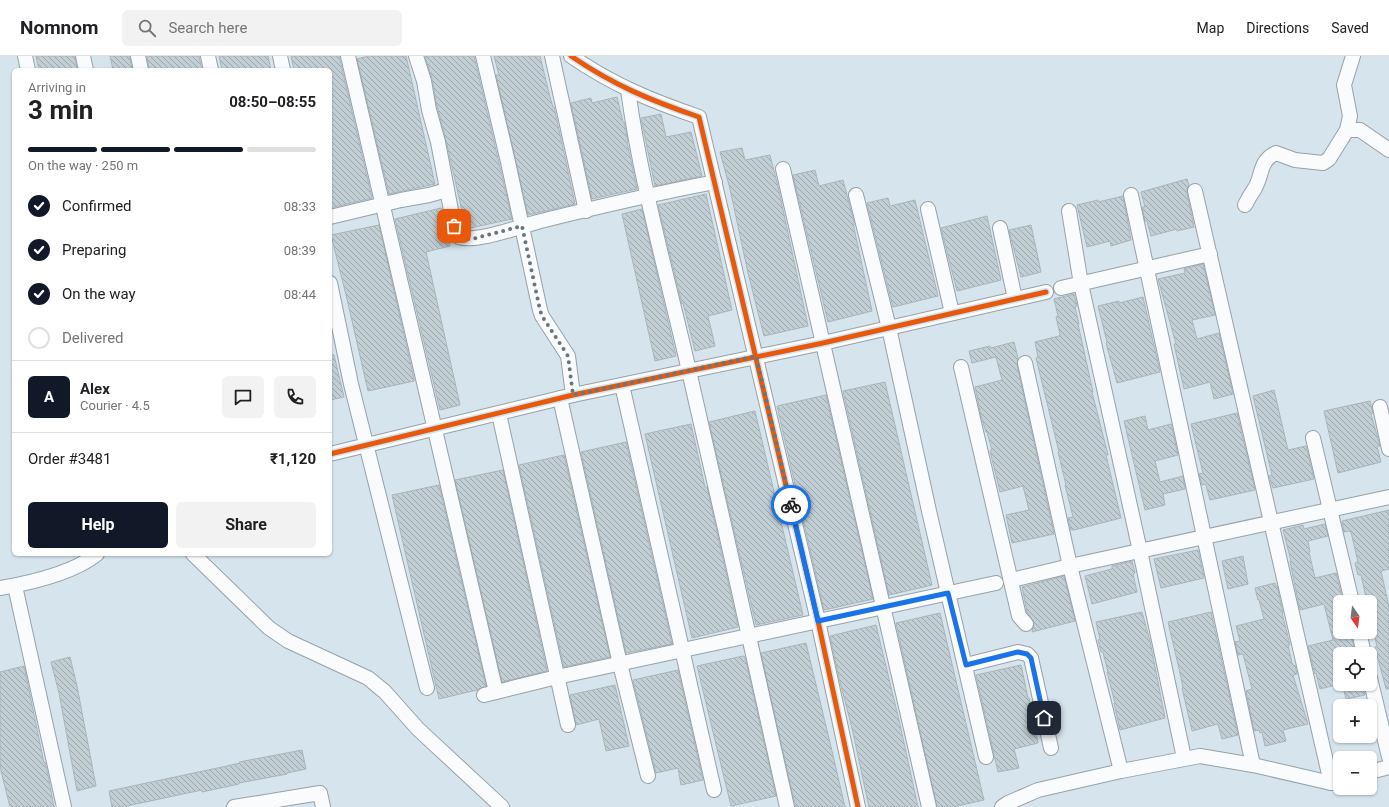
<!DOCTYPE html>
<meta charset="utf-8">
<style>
body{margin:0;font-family:Roboto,sans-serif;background:#f2f2f2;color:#202124;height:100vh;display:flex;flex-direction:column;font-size:15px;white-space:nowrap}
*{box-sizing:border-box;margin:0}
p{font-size:13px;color:#757577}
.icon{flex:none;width:22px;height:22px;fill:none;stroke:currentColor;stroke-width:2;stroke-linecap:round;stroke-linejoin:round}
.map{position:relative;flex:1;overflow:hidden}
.drawer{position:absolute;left:12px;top:12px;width:320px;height:488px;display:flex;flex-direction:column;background:#fff;border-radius:6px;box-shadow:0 1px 3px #0004}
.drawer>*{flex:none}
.needle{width:26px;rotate:166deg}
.fabs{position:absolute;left:1333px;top:539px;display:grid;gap:8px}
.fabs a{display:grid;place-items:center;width:44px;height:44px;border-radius:6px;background:#fff;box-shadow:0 1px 3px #0004;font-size:20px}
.pin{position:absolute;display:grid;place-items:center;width:34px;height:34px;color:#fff;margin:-17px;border-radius:8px;box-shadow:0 2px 6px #0006}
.courier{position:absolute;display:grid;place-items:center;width:40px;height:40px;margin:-20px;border:3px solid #1a73e8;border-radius:50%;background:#fff;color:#222;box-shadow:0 1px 5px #0007}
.summary em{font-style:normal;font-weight:700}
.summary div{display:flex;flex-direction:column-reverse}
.summary{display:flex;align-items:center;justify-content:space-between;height:68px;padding:0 16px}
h1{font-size:26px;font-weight:700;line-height:30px}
.bar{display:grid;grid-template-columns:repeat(4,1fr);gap:6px 4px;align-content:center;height:48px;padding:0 16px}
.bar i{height:5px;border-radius:3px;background:#e0e0e0}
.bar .active{background:#111827}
.bar p{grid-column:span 4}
.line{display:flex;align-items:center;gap:10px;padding:0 16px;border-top:1px solid #e0e0e0}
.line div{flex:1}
.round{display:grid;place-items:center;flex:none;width:42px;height:42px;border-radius:6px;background:#f2f2f2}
ol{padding:0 16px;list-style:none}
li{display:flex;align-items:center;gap:12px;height:44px}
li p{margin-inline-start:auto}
li .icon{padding:4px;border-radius:50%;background:#111827;color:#fff;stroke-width:4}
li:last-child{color:#757577}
li i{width:22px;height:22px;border:2px solid #e0e0e0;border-radius:50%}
.primary-button{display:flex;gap:8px;margin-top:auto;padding:8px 16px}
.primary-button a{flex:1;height:46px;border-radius:6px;background:#111827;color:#fff;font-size:16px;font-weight:700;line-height:46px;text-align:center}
.primary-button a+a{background:#f2f2f2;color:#202124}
header{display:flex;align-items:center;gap:24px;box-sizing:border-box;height:56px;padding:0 20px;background:#fff;border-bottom:1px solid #e0e0e0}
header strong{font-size:19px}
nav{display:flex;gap:22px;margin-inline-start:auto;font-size:14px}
.search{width:280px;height:36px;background:#f2f2f2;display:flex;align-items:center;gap:10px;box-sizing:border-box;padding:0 14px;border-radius:6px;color:#757577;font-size:15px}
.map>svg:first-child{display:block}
.building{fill:url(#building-back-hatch);stroke:#a9b5ba}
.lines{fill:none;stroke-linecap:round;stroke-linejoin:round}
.street-casing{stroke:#97a1a8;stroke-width:16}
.street{stroke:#f9fbfc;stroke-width:14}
.cycleway-casing{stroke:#cde6f6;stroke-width:8}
.cycleway{stroke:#e8590c;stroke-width:5}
.done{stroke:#69757d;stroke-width:4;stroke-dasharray:0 7.2}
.route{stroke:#1a73e8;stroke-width:5}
</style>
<header>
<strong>Nomnom</strong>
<div class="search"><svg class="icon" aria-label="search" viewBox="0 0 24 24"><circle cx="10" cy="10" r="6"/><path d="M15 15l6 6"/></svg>Search here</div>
<nav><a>Map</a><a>Directions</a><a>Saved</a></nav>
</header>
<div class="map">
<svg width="1389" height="751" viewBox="0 0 1389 751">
<defs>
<pattern id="building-back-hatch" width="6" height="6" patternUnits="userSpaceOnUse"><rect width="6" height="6" fill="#c1ced3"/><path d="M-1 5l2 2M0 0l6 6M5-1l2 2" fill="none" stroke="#9da8ad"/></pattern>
</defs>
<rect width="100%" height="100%" fill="#d6e4ed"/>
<g class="building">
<path d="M 36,0 L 75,0 L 77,14 L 39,14 Z"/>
<path d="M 110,0 L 130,0 L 132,14 L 113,14 Z"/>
<path d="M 147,0 L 199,0 L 202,14 L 149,14 Z"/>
<path d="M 219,0 L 268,0 L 271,14 L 222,14 Z"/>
<path d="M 291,0 L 339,0 L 372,142 L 330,152 L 330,14 L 294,14 Z"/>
<path d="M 369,0 L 406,0 L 435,128 L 389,138 L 357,3 Z"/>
<path d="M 425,0 L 474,0 L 512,163 L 466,173 L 446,84 L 436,46 L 432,23 Z"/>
<path d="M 494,0 L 540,0 L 550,41 L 553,51 L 554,51 L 575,148 L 528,159 L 496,19 L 499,19 Z"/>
<path d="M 617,41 L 623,66 L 624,66 L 628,85 L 627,86 L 637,133 L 592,143 L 571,47 L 591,42 L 592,47 Z"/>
<path d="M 661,58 L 666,81 L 691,76 L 702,120 L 655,130 L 641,62 Z"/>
<path d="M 742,92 L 745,104 L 770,99 L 779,135 L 808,270 L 764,280 L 748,217 L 730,133 L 720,96 Z"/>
<path d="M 815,114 L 819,130 L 843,124 L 854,166 L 854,172 L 872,255 L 828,266 L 793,119 Z"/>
<path d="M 1187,123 L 1189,129 L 1187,133 L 1187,137 L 1194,171 L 1177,175 L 1177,173 L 1151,180 L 1147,165 L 1145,165 L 1142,151 L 1145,151 L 1141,136 Z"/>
<path d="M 706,138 L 732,254 L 708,260 L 715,290 L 695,295 L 683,247 L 682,248 L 658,149 Z"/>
<path d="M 1123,140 L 1131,184 L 1111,190 L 1110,185 L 1087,191 L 1077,149 L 1098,144 L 1098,146 Z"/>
<path d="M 888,142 L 890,150 L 915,144 L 938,240 L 893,251 L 867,147 Z"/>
<path d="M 441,152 L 450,190 L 426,196 L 460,349 L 440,354 L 395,163 Z"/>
<path d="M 642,153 L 676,300 L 655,305 L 622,158 Z"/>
<path d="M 987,160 L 1001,224 L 957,235 L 941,172 Z"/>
<path d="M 379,169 L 414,323 L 414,325 L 368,335 L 347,243 L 331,179 Z"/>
<path d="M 1031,169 L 1041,216 L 1021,221 L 1009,174 Z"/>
<path d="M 1203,208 L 1215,259 L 1192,264 L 1197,283 L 1219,277 L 1233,338 L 1214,343 L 1210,326 L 1184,333 L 1174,288 L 1176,288 L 1158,223 L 1185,217 L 1184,213 Z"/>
<path d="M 1074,238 L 1077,250 L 1075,251 L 1079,268 L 1078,268 L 1093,336 L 1092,336 L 1108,399 L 1106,399 L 1121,462 L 1074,474 L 1071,474 L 1068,462 L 1073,461 L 1065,429 L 1066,429 L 1058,396 L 1059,396 L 1036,302 L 1038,301 L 1035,286 L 1059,280 L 1060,278 L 1056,261 L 1058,260 L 1054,243 Z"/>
<path d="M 1143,241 L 1160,316 L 1117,327 L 1106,287 L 1107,286 L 1098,250 L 1119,245 L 1119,247 Z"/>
<path d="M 1014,286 L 1018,302 L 1017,309 L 1054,478 L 1012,487 L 1006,459 L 1029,454 L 1023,430 L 1000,436 L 990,395 L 992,394 L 987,376 L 986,376 L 981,360 L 975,331 L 1002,324 L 996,301 L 972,307 L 969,295 L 990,290 L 991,292 Z"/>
<path d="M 330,299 L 334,299 L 344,341 L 330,344 Z"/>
<path d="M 885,326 L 932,529 L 889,539 L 843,335 Z"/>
<path d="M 1274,334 L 1288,394 L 1306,390 L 1314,423 L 1273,432 L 1269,420 L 1272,419 L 1253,340 Z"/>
<path d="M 826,339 L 873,543 L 824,554 L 777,350 Z"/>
<path d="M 1370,345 L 1373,357 L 1371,358 L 1380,390 L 1377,390 L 1381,406 L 1338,417 L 1324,355 Z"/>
<path d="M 755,355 L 803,559 L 756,569 L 709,366 Z"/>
<path d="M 1237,357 L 1255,434 L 1210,444 L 1206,429 L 1205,428 L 1202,429 L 1199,418 L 1203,417 L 1191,368 Z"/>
<path d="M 1145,360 L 1148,374 L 1171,368 L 1178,399 L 1155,405 L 1160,426 L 1183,420 L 1185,433 L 1163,438 L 1165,449 L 1145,454 L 1124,365 Z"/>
<path d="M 691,368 L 705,431 L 707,431 L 738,571 L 692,582 L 645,378 Z"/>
<path d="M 626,386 L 672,588 L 626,597 L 581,396 Z"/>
<path d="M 564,399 L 610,601 L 564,611 L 519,409 Z"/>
<path d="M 503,414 L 547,615 L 502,626 L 455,424 Z"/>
<path d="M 439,429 L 486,630 L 477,634 L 439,643 L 392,439 Z"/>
<path d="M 1389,454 L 1389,513 L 1381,515 L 1389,551 L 1389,633 L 1386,633 L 1375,591 L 1377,590 L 1372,571 L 1370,572 L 1370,546 L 1367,546 L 1361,519 L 1358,519 L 1355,507 L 1358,506 L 1351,476 L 1350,476 L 1349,475 L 1344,476 L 1342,465 Z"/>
<path d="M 1325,468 L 1328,480 L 1308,485 L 1310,496 L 1309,496 L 1315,522 L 1336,517 L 1343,545 L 1340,545 L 1340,576 L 1351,576 L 1355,598 L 1340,598 L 1340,611 L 1336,612 L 1340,628 L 1320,633 L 1316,617 L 1315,618 L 1308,590 L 1333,584 L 1324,548 L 1300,554 L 1290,506 L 1291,505 L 1283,474 L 1303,469 L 1304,473 Z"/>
<path d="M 1198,494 L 1204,522 L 1161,532 L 1154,503 Z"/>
<path d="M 1243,500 L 1248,528 L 1228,533 L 1222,505 Z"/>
<path d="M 1132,505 L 1135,517 L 1133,518 L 1137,536 L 1092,548 L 1085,520 L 1112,513 L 1112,510 Z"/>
<path d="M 1064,520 L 1075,565 L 1032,576 L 1034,566 L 1027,556 L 1022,531 Z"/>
<path d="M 1275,527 L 1276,530 L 1277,530 L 1283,557 L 1282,557 L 1290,589 L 1288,589 L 1292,607 L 1294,610 L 1295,609 L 1297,618 L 1293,619 L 1308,668 L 1283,674 L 1286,685 L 1265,690 L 1262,676 L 1260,677 L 1259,674 L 1254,675 L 1246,635 L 1252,633 L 1243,598 L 1238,599 L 1235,586 L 1240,585 L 1236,570 L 1264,563 L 1259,544 L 1258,544 L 1255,532 Z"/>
<path d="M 1142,556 L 1150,585 L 1165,662 L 1120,674 L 1114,647 L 1115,647 L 1107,616 L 1108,616 L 1103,596 L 1101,596 L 1098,584 L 1100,583 L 1096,566 Z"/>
<path d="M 1211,556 L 1238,679 L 1222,683 L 1218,668 L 1192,675 L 1182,632 L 1183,632 L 1180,617 L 1168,566 Z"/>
<path d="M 940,557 L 984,744 L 953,751 L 937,751 L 896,567 Z"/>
<path d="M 876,569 L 899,664 L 918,751 L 869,751 L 852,672 L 839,622 L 830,580 Z"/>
<path d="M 806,587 L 832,695 L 845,751 L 796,751 L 792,736 L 761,597 Z"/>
<path d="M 743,600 L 745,601 L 776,740 L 731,750 L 697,610 Z"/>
<path d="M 70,601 L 77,630 L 96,730 L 77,735 L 59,637 L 51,606 Z"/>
<path d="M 1021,609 L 1028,642 L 1029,642 L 1038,687 L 1014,693 L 1019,712 L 998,716 L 976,619 Z"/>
<path d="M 24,610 L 44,707 L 45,706 L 48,719 L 54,751 L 10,751 L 1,715 L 0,707 L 0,616 Z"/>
<path d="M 678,614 L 703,724 L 681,729 L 678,712 L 656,717 L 633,624 Z"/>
<path d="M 1356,628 L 1363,628 L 1365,639 L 1346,643 L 1343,631 Z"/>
<path d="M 615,629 L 629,690 L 606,695 L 599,663 L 576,669 L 570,639 Z"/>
<path d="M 302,694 L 306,713 L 287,717 L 287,718 L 239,727 L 239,728 L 216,733 L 202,736 L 202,734 L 122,751 L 112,751 L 109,735 L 222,711 L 240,707 L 239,706 Z"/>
</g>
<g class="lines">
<defs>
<g id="street">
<path d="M 25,0 L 28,14"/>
<path d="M 83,0 L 86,14"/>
<path d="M 138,0 L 141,14"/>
<path d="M 208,0 L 211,14"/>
<path d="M 280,0 L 283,14"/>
<path d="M 348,0 L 496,636"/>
<path d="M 416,0 L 424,25 L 429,54 L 438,86 L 454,170 L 459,181 C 478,187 523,169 545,164 C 601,150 658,137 715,126"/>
<path d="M 483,0 L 508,106 L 540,254 L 542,260 L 568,300 L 573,339"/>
<path d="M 552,0 L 586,155"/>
<path d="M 571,0 C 613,29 652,45 699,61 L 818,565 L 858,751"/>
<path d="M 628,34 C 641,129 668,222 689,315 C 723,460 754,606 787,751"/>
<path d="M 1347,74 L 1360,74 L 1389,94"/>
<path d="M 783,113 L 929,751"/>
<path d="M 1195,135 L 1331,727"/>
<path d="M 856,139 L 889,272 L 929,455 L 986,701"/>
<path d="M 1131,139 L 1253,709"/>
<path d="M 1245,149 C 1248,143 1251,138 1255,132 C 1263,118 1259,105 1276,97 L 1295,104 L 1323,107 L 1329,103 L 1347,74 L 1350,60 L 1344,29 L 1353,0"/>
<path d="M 928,153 L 952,257"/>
<path d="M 1069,155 L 1081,228 L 1140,495 L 1184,702"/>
<path d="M 330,161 L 401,144 L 429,139 L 447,134"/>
<path d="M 1000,172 L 1015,243"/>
<path d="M 330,227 L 351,328 L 427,632"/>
<path d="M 1061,232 L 1210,198"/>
<path d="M 1025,307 L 1070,510 L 1121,715"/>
<path d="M 961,311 L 1019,560 L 1026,568"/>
<path d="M 622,329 L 714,734"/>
<path d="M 560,342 L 620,608 L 648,720"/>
<path d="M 1380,351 L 1389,393"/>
<path d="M 499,358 L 568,669"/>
<path d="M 1313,382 L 1352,546"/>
<path d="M 330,398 L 573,339 L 823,287 L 1046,236"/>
<path d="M 193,498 L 269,572 L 288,585 L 368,622 L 385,636 L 418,673 L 502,751"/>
<path d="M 1012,524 L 1070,510 L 1389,441"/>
<path d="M 15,530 L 64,751"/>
<path d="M 0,532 C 30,527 73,517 97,498"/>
<path d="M 1359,576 L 1364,598"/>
<path d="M 966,609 L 1018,596 L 1027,598 L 1031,602 L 1051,692"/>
<path d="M 1370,622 L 1389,701"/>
<path d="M 484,639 L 557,621 L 996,527"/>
<path d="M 1370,716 L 1389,711"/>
<path d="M 234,751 L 320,737 L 323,751"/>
<path d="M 1002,751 L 1008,747 L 1038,734 L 1121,715 L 1200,700 L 1253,709 L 1331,727 L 1340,725"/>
</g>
</defs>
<use href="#street" class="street-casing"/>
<use href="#street" class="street"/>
<defs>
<g id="cycleway">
<path d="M 571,0 C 613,29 652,45 699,61 L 818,565 L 858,751"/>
<path d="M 330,398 L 573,339 L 823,287 L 1046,236"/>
</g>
</defs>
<use href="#cycleway" class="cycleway-casing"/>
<use href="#cycleway" class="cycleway"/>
</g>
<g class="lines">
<path class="done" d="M 454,170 L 459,181 L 465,183 L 472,183 L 522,170 L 540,254 L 542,260 L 568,300 L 573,339 L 756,300 L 791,449"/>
<path class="route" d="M 791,449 L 818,565 L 948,537 L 966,609 L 1018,596 L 1027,598 L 1031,602 L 1044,662"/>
</g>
</svg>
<div class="fabs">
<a><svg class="needle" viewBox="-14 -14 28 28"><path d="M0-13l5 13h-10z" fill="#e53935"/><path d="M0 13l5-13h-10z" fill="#757577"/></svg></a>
<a><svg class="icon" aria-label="locate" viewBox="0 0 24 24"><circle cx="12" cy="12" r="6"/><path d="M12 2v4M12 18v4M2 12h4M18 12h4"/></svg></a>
<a>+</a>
<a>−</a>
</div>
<div class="pin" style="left:454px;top:170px;background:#ea580c"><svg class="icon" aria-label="bag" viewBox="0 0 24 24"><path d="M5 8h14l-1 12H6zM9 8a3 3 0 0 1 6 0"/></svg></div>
<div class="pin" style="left:1044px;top:662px;background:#1f2937"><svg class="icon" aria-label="home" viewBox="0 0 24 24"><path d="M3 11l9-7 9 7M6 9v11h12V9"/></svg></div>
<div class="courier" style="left:791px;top:449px"><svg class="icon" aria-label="bike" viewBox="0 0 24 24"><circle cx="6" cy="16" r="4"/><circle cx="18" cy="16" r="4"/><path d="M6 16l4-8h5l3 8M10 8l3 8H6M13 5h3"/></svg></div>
<section class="drawer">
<div class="summary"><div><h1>3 min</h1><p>Arriving in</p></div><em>08:50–08:55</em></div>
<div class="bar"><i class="active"></i><i class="active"></i><i class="active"></i><i></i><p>On the way · 250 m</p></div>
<ol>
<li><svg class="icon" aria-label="check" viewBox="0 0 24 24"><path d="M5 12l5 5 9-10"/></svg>Confirmed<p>08:33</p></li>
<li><svg class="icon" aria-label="check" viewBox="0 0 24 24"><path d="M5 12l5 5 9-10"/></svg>Preparing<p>08:39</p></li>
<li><svg class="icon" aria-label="check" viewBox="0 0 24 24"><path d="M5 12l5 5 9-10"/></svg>On the way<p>08:44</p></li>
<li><i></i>Delivered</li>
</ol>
<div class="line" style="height:72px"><b class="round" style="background:#111827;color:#fff">A</b><div><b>Alex</b><p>Courier · 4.5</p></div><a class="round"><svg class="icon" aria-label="chat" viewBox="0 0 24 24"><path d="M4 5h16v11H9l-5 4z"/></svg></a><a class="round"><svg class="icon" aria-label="phone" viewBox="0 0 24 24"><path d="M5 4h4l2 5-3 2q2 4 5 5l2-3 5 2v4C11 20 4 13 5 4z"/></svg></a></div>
<div class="line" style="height:52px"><div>Order #3481</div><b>₹1,120</b></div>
<div class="primary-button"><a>Help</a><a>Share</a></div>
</section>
</div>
